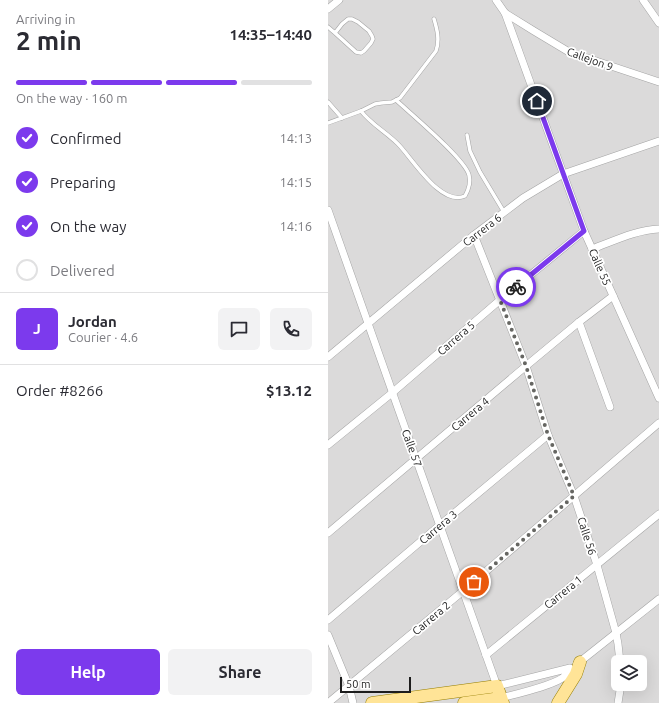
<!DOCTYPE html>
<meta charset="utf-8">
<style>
body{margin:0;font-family:Ubuntu,sans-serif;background:#f2f2f3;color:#2b2b33;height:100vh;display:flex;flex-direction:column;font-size:15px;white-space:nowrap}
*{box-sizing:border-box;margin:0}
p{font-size:13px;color:#7c7c81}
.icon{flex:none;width:22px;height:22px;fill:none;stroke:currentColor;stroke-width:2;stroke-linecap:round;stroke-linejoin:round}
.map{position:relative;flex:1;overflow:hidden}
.panel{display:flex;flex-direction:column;background:#fff;width:328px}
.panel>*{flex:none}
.controls{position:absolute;left:283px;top:655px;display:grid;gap:8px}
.controls a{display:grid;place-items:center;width:36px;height:36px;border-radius:6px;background:#fff;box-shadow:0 4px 16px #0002;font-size:20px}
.scale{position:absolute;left:12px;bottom:10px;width:71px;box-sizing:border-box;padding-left:4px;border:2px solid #1d1d1d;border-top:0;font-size:11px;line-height:14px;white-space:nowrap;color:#1d1d1d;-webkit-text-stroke:3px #fff;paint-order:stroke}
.pin{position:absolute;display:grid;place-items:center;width:34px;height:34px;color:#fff;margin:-17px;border:2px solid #fff;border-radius:50%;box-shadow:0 1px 4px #0007}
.courier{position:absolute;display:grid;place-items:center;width:40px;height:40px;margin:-20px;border:3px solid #7c3aed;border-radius:50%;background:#fff;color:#222;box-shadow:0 1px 5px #0007}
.headline em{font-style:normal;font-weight:600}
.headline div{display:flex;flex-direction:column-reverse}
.headline{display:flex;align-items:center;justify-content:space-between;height:68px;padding:0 16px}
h1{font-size:26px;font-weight:600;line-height:30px}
.bar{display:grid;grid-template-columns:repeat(4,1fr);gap:6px 4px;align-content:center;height:48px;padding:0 16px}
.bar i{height:5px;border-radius:3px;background:#e1e1e2}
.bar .active{background:#7c3aed}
.bar p{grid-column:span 4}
.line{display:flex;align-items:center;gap:10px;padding:0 16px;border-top:1px solid #e1e1e2}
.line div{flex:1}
.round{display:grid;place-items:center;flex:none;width:42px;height:42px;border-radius:6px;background:#f2f2f3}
ol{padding:0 16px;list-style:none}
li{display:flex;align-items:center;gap:12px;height:44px}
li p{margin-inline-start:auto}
li .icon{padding:4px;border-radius:50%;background:#7c3aed;color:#fff;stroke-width:4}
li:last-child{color:#7c7c81}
li i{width:22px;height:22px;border:2px solid #e1e1e2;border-radius:50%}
.cta{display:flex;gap:8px;margin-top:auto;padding:8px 16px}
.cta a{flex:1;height:46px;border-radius:6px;background:#7c3aed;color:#fff;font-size:16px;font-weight:600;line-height:46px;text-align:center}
.cta a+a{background:#f2f2f3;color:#2b2b33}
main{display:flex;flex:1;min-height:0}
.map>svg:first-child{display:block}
.residential{fill:#dbdada;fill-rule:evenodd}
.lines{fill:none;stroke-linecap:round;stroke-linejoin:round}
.lane-casing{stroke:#a4a4a4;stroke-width:4.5}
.street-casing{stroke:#a4a4a4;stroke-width:8}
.primary-casing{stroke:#967e00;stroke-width:13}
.lane{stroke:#fff;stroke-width:3.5}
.street{stroke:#fff;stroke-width:7}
.primary{stroke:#ffe497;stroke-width:12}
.done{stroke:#666662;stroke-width:4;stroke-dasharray:0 7.2}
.route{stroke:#7c3aed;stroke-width:5}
.labels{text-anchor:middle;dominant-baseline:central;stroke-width:3.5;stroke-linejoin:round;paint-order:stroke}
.street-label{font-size:11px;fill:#1d1d1d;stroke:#fff}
</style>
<main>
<section class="panel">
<div class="headline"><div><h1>2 min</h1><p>Arriving in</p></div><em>14:35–14:40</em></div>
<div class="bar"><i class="active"></i><i class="active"></i><i class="active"></i><i></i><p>On the way · 160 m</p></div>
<ol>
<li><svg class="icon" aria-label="check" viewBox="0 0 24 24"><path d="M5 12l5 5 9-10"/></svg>Confirmed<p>14:13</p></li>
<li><svg class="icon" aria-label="check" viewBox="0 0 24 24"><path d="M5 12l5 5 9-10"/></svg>Preparing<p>14:15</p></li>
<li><svg class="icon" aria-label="check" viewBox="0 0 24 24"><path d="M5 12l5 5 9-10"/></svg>On the way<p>14:16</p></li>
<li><i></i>Delivered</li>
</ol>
<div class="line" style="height:72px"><b class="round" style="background:#7c3aed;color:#fff">J</b><div><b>Jordan</b><p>Courier · 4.6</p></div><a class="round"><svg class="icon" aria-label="chat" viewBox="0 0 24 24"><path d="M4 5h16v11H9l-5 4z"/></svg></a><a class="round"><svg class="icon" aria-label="phone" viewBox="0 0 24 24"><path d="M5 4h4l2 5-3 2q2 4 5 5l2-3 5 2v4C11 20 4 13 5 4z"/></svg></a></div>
<div class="line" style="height:52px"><div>Order #8266</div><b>$13.12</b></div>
<div class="cta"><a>Help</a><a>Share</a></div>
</section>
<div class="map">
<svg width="331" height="703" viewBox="0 0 331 703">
<rect width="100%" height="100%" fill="#efede2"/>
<path class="residential" d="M 0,0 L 331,0 L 331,703 L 0,703 ZM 290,662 L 312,662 L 312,684 L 290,684 Z"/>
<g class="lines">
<defs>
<g id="lane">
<path d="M 0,27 L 7,33 L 28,52 L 33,53 L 36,51 L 43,43 L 45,39 L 44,36 L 41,31 L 30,22 L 24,19 L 20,19 L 14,24 L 7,33"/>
<path d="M 0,102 L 14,118"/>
<path d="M 33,111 C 43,124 58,132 70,144 C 84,158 113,207 137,196 C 141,189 143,183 141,175 C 137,159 83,114 68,100"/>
<path d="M 0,123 L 33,111 L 47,104 L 53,103 L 64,102 L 72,98 L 108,51 C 112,40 109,29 106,19"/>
<path d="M 139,135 L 142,151 L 152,172 L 176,212"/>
</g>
<g id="street">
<path d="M 168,0 L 177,13 L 256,231 L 331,398"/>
<path d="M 315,0 L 331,23"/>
<path d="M 0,9 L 11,0"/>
<path d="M 177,13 L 206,31 L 241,52 L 331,82"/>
<path d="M 0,210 C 56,369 112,527 169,686 L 242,668 C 241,671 239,674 237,676 C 228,685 188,694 173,698"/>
<path d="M 146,235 L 198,366 L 220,435 L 246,496 L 269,565 L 288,633 L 290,644 L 292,662"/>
<path d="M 264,249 C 286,241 308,230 331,229"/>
<path d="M 251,322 L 282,407"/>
<path d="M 0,357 L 146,235 L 195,198 L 235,174 L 331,141"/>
<path d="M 0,445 L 64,393 L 172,300 L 256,231"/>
<path d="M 0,533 L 198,366 L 251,322 L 285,296"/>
<path d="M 0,620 L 112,525 L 220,435"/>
<path d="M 0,635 L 21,686 L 25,703"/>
<path d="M 158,655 L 331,514"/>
<path d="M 249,664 L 331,599"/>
<path d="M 0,703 L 135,591 L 331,423"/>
<path d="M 290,703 L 293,684"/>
</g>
<g id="primary">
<path d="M 44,703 L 169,686 L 175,703"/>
<path d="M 136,703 L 173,698"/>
<path d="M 230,703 L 248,674 L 252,662"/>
</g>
</defs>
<use href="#lane" class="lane-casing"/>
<use href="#street" class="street-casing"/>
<use href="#primary" class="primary-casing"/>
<use href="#lane" class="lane"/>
<use href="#street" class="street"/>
<use href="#primary" class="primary"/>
</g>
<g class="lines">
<path class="done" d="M 146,582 L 246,496 L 220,435 L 198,366 L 172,300 L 188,287"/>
<path class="route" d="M 188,287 L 256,231 L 209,101"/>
</g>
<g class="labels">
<g class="street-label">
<text transform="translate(262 59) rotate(20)">Callejon 9</text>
<text transform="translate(154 230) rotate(-38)">Carrera 6</text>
<text transform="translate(272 267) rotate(66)">Calle 55</text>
<text transform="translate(128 338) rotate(-41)">Carrera 5</text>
<text transform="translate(142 414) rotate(-40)">Carrera 4</text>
<text transform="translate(84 448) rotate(70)">Calle 57</text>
<text transform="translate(110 527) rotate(-40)">Carrera 3</text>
<text transform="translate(259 536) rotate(72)">Calle 56</text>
<text transform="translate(235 592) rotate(-39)">Carrera 1</text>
<text transform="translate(103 618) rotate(-40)">Carrera 2</text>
</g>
</g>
</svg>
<div class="controls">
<a><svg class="icon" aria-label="layers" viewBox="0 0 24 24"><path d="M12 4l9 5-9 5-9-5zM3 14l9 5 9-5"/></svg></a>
</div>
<div class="scale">50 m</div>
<div class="pin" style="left:146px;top:582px;background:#ea580c"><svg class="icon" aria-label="bag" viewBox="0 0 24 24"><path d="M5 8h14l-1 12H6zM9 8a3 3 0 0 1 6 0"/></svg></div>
<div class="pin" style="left:209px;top:101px;background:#1f2937"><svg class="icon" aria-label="home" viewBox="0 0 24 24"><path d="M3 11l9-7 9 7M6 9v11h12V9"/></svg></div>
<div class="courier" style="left:188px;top:287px"><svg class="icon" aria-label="bike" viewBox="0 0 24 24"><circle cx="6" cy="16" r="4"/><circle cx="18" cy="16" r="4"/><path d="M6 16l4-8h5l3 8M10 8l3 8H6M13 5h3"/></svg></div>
</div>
</main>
